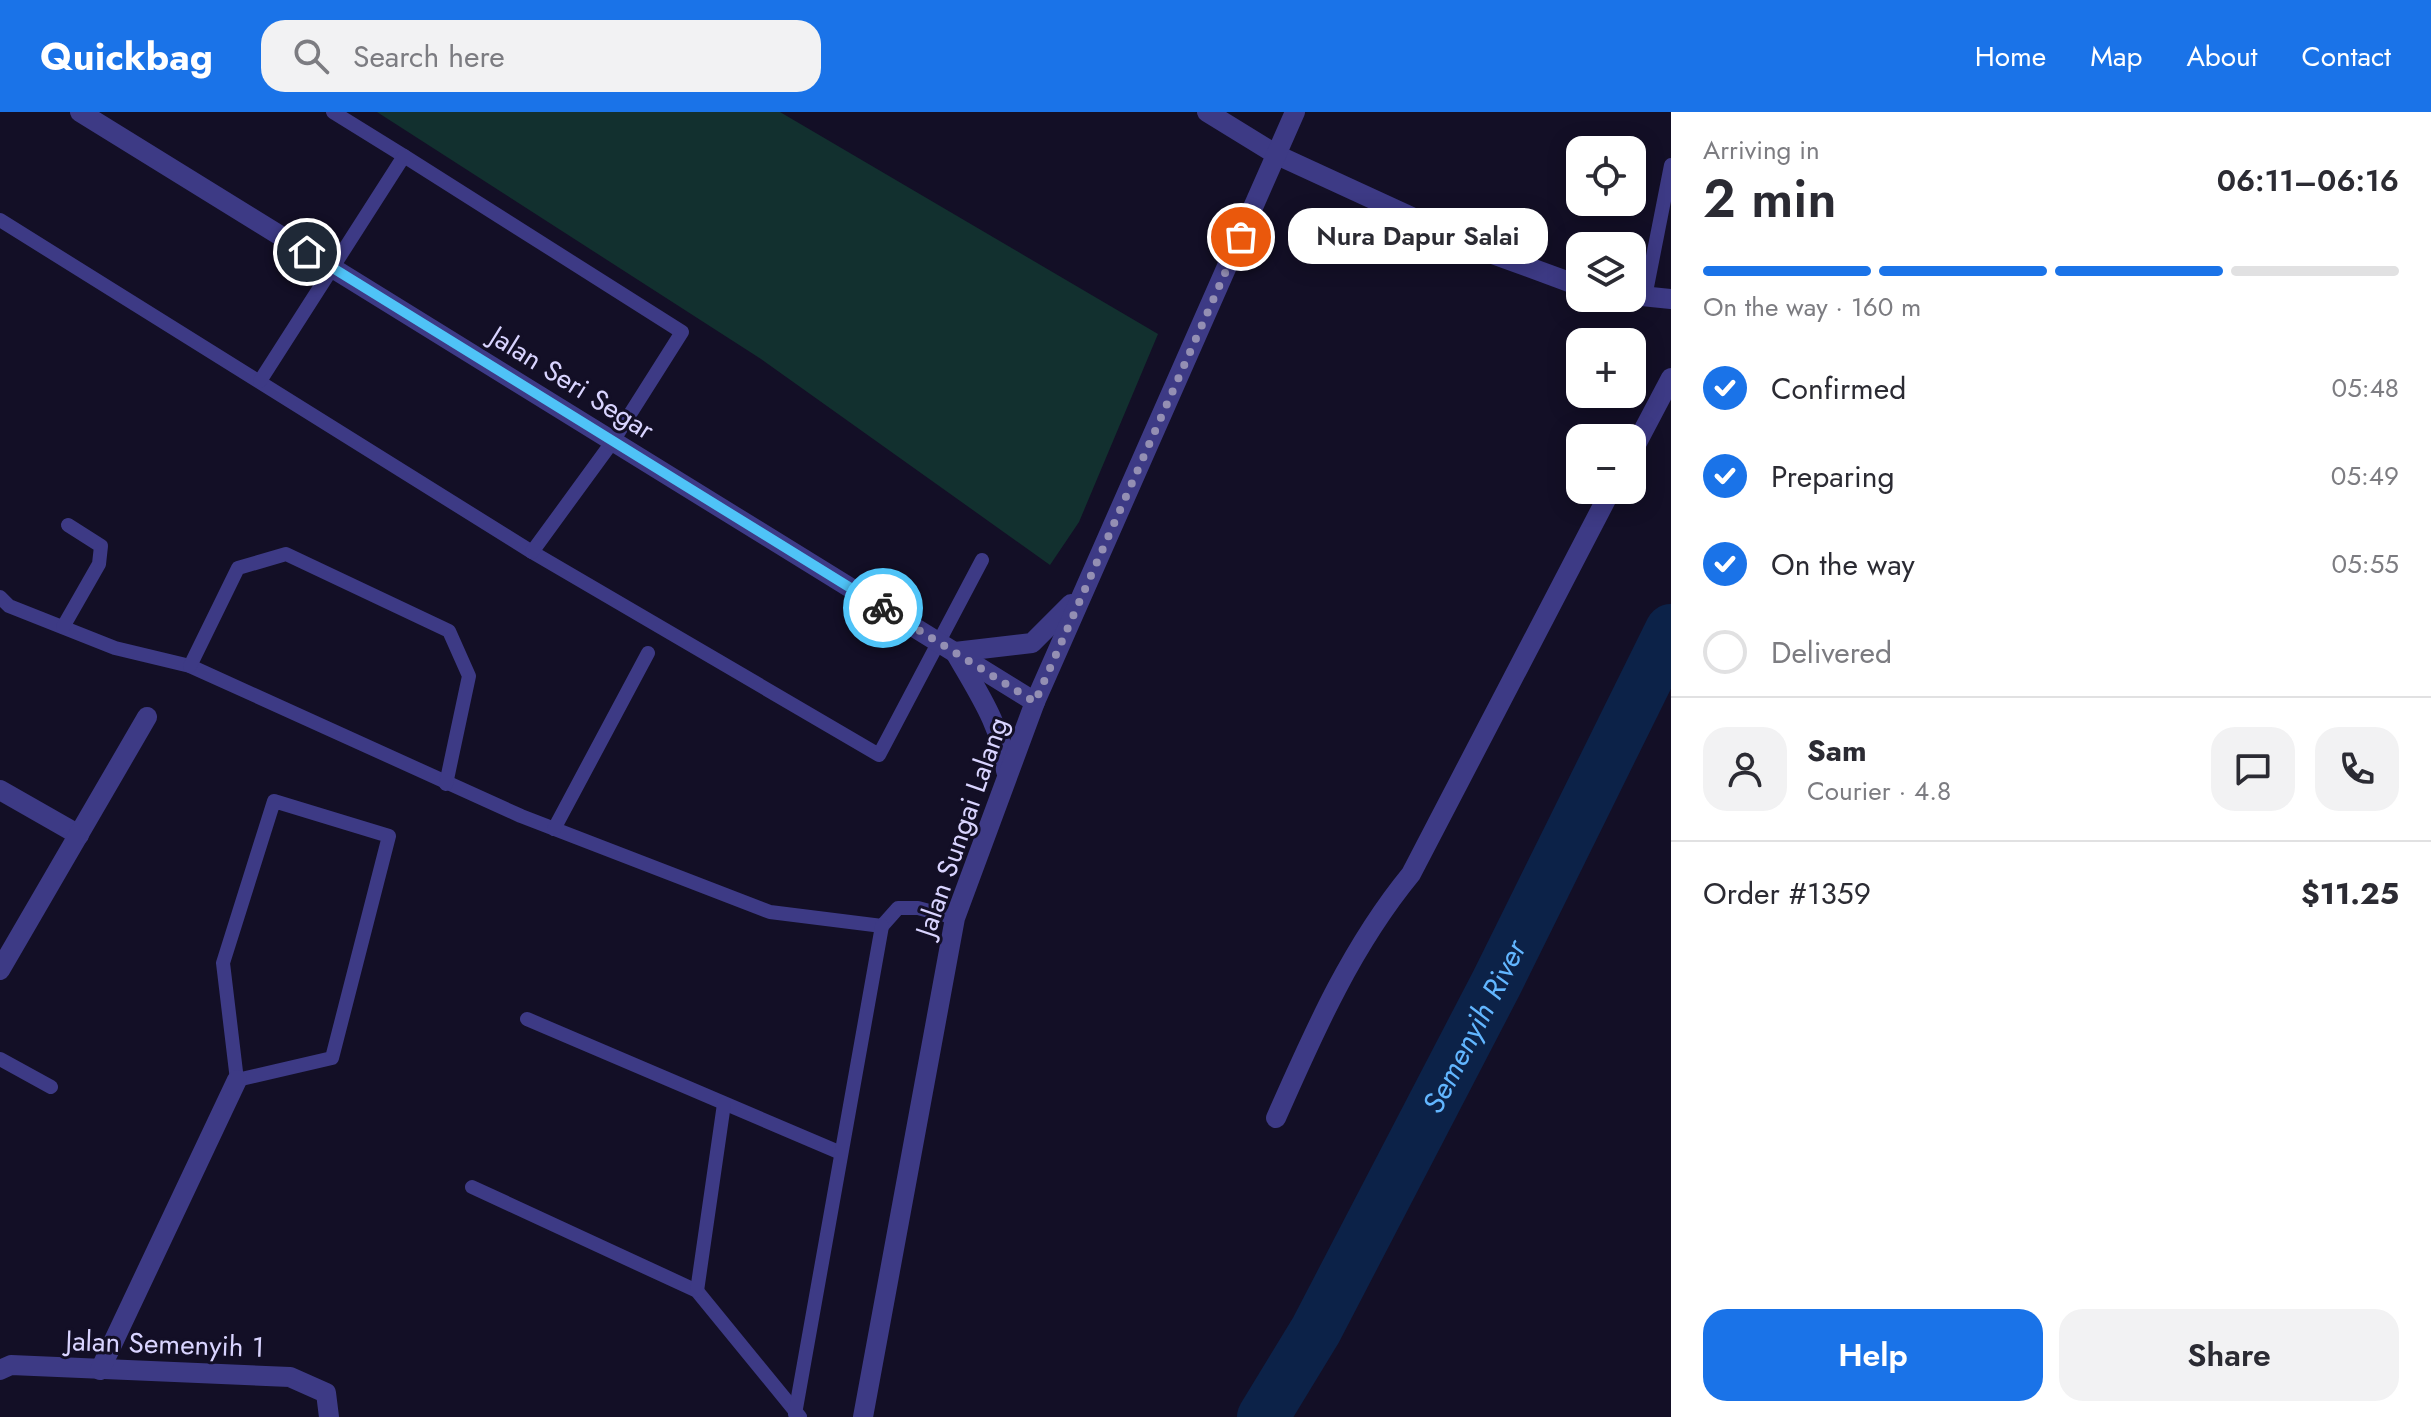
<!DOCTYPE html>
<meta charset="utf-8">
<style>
body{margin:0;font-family:Jost,sans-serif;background:#f2f2f3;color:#2b2b33;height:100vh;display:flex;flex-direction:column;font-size:30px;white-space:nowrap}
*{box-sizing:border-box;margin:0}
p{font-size:26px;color:#7c7c81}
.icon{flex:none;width:44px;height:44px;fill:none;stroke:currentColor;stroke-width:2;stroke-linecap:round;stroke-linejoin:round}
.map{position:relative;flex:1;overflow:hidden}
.sheet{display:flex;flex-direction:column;background:#fff;width:760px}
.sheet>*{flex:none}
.buttons{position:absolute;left:1566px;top:24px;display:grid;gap:16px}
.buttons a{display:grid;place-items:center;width:80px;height:80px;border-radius:16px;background:#fff;box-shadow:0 4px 20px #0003;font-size:40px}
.pin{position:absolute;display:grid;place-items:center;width:68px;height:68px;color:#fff;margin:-34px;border:4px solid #fff;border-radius:50%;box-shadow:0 2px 8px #0007}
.courier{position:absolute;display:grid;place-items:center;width:80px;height:80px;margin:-40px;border:6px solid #4fc3f7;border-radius:50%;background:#fff;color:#222;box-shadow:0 2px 10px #0007}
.bubble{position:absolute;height:56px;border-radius:24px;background:#fff;box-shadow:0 4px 20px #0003;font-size:26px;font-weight:600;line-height:56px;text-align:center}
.headline em{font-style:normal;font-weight:600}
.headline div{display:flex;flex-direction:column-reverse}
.headline{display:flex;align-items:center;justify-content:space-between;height:136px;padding:0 32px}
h1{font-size:52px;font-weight:600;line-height:60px}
.bar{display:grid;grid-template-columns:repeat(4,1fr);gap:12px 8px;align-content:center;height:96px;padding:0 32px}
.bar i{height:10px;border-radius:6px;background:#e1e1e2}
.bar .on{background:#1a73e8}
.bar p{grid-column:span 4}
.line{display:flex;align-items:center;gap:20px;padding:0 32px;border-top:2px solid #e1e1e2}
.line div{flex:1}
.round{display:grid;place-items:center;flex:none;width:84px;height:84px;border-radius:24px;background:#f2f2f3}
ol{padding:0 32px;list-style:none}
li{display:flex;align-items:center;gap:24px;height:88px}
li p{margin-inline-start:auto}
li .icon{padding:8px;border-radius:50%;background:#1a73e8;color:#fff;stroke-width:4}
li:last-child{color:#7c7c81}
li i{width:44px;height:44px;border:4px solid #e1e1e2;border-radius:50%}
.action{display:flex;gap:16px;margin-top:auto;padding:16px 32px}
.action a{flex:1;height:92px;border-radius:24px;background:#1a73e8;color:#fff;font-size:32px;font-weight:600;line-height:92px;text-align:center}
.action a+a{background:#f2f2f3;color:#2b2b33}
header{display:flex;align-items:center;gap:48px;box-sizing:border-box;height:112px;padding:0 40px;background:#1a73e8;color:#fff}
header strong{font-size:38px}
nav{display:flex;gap:44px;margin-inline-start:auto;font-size:28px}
.search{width:560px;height:72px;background:#f2f2f3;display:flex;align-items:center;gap:20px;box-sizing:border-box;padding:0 28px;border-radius:24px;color:#7c7c81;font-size:30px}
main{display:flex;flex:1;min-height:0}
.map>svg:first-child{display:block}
.green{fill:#12302f}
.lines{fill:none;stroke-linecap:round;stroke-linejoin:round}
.river{stroke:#0c2248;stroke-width:52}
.service{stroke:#3d3a85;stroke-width:14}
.minor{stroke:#3d3a85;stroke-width:20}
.tertiary{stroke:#3d3a85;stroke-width:20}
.done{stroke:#948fb3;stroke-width:8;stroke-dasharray:0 14.4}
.route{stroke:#4fc3f7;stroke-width:10}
.labels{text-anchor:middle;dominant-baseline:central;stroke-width:6;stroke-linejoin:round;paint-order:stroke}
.street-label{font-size:28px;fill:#d9d4ff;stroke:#130f26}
.water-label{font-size:30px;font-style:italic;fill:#62b6ff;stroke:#130f26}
</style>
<header>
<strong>Quickbag</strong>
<div class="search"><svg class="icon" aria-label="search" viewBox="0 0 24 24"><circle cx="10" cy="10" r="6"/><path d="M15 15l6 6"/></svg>Search here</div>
<nav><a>Home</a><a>Map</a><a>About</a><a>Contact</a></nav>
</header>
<main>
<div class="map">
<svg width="1671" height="1305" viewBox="0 0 1671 1305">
<rect width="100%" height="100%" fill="#130f26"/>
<path class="green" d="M 377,0 L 780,0 L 1158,222 L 1079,410 L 1050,453 L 761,247 Z"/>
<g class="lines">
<path class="river" id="s1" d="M 1263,1305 L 1316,1218 L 1497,870 L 1671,518"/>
<g class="service">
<path d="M 333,0 L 404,44"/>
<path d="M 0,108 L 532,440 L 879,643 L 982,448"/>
<path d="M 1645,185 L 1671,53"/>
<path d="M 260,269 L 404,44 L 682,220 L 613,329 L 532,440"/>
<path d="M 0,485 L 9,494 L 115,536 L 190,554 L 521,704 L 770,800 L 882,814 L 898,796 L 918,796 L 955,806"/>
<path d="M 63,515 L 99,452 L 101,434 L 68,413"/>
<path d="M 190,554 L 238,456 L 286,442 L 449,519 L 469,564 L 446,672"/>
<path d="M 274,689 L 389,724 L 332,946 L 237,968 L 223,851 Z"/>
<path d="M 554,717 L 648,541"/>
<path d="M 527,907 L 841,1041"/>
<path d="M 0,947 L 51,975"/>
<path d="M 472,1075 L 697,1179 L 800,1305"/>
<path d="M 697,1179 L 724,992"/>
<path d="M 795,1302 L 882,814"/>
</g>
<g class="minor">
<path d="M 80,0 L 1035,590"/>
<path d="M 1207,0 L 1277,43 L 1490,141 L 1580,174"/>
<path d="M 1632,183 L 1671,187"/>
<path d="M 1632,340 L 1671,266"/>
<path d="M 0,678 L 79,723"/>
<path d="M 0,858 L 147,605"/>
<path d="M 1276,1006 C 1314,920 1351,835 1411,762 L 1611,378"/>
<path d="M 0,1258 L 11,1253 L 290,1265 L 326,1281 L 329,1305"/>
<path d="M 100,1258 L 237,968"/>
</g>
<g class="tertiary">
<path d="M 1006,659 C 1002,614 977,579 955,540 L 1032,531 L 1071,492"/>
<path d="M 863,1305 L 955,806 L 1035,590 L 1295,0"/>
</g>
</g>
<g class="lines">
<path class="done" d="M 883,496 L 1035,590 L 1241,125"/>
<path class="route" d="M 307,140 L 883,496"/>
</g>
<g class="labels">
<g class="street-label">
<text transform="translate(572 271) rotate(32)">Jalan Seri Segar</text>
<text transform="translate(962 715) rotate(-71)">Jalan Sungai Lalang</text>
<text transform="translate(165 1232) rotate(2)">Jalan Semenyih 1</text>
</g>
<g class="water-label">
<text stroke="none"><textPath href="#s1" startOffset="444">Semenyih River</textPath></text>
</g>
</g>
</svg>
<div class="buttons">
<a><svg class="icon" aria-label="locate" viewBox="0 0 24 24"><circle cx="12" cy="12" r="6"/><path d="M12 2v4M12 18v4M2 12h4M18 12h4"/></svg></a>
<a><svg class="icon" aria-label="layers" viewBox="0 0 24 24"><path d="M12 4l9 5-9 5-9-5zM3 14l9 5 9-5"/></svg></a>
<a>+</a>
<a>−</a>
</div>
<div class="pin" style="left:1241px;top:125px;background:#ea580c"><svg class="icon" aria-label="bag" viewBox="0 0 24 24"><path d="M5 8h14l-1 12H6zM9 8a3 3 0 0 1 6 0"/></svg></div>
<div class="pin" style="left:307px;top:140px;background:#1f2937"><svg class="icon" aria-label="home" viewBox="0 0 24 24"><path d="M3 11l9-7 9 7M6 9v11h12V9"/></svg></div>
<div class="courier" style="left:883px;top:496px"><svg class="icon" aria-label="bike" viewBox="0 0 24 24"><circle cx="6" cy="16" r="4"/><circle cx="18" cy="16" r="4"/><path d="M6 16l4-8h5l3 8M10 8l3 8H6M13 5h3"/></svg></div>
<div class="bubble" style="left:1288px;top:96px;width:260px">Nura Dapur Salai</div>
</div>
<section class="sheet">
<div class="headline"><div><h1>2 min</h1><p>Arriving in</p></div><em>06:11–06:16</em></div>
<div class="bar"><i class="on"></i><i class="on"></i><i class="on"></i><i></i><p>On the way · 160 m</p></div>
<ol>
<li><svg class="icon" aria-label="check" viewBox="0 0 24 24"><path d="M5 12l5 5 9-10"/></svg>Confirmed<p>05:48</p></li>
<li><svg class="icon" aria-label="check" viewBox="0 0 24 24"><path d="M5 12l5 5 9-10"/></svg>Preparing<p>05:49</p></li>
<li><svg class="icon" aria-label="check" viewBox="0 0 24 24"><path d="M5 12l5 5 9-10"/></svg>On the way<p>05:55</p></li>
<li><i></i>Delivered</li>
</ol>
<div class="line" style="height:144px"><a class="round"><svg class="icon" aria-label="person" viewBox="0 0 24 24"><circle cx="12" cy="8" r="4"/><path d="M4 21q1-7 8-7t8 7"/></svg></a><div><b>Sam</b><p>Courier · 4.8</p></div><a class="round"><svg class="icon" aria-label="chat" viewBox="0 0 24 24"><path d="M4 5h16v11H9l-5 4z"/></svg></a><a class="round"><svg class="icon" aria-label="phone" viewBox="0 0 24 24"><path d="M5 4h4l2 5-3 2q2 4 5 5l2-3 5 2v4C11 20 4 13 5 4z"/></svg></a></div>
<div class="line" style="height:104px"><div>Order #1359</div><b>$11.25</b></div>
<div class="action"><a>Help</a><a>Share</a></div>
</section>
</main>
